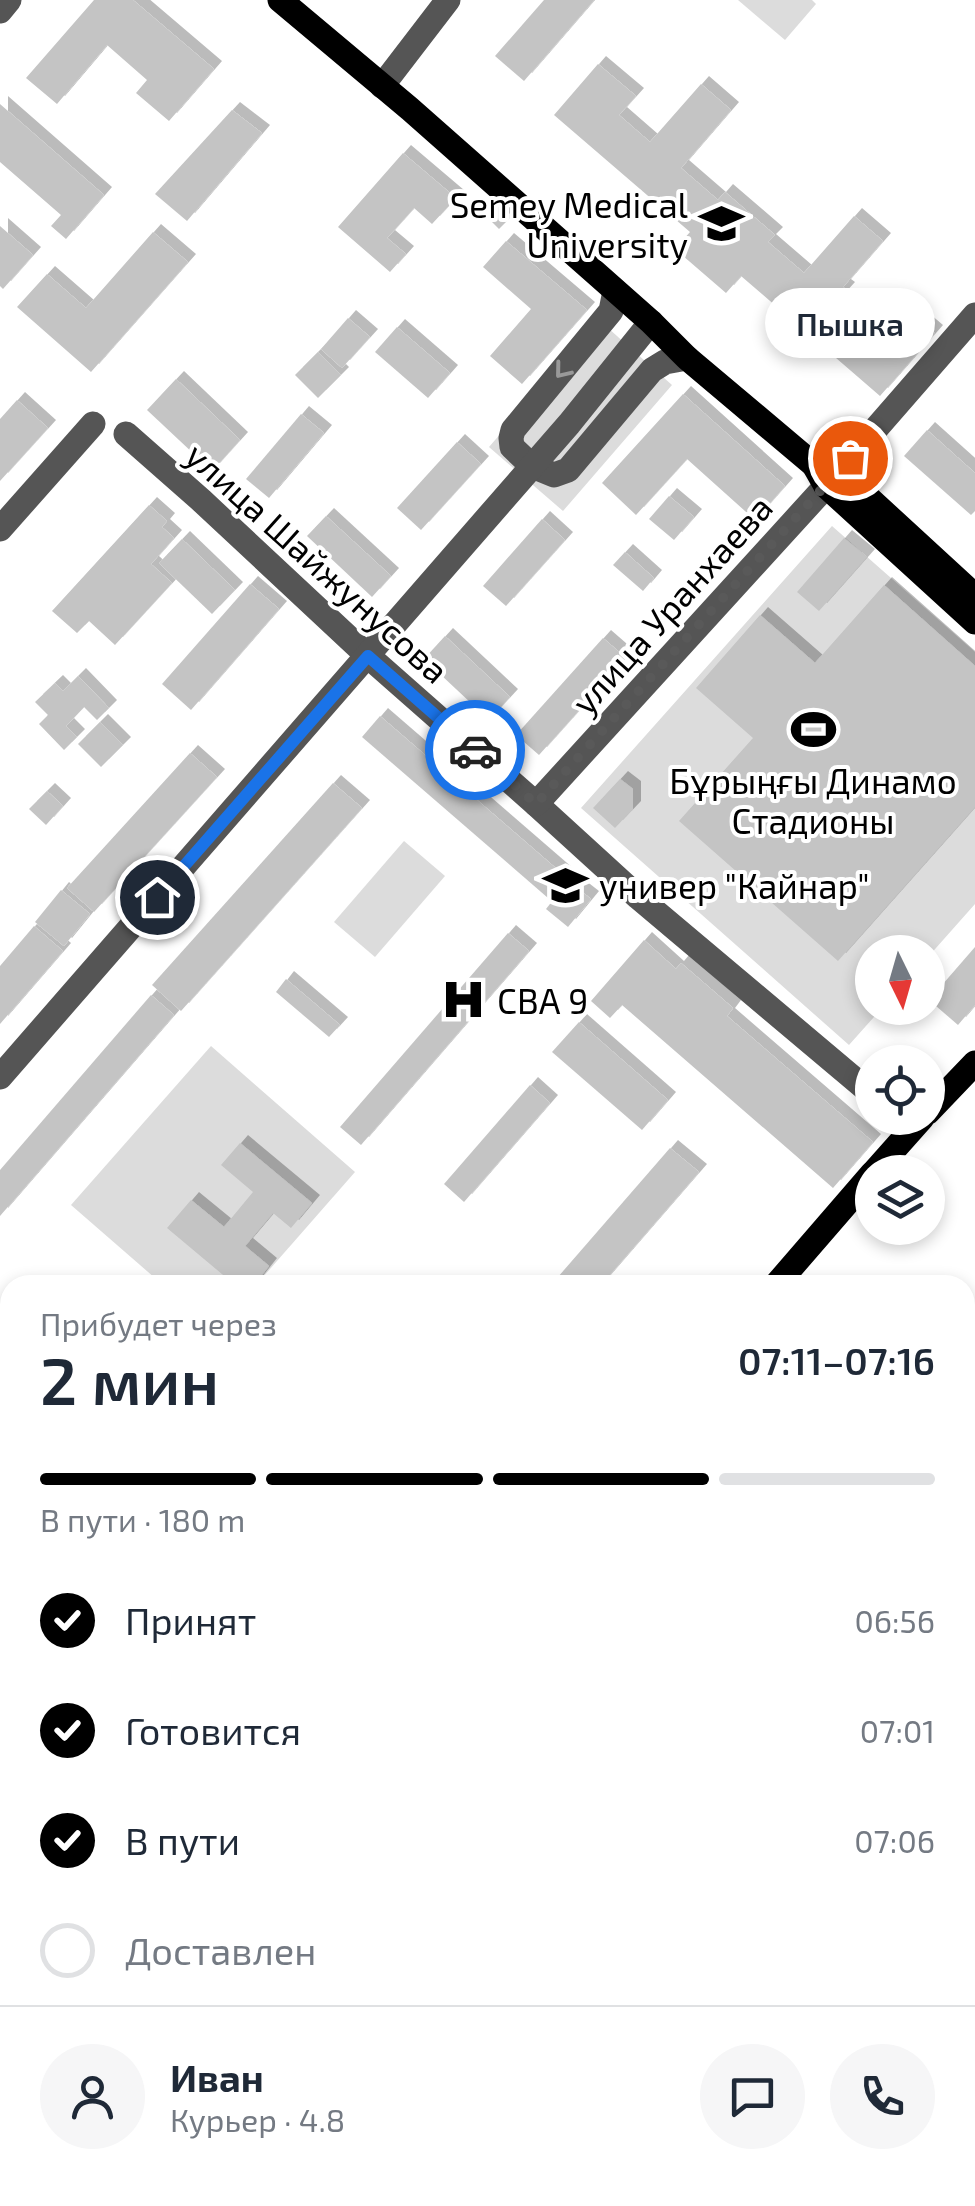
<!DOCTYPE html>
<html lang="ru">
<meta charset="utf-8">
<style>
body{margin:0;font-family:"Exo 2",sans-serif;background:#f6f6f7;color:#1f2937;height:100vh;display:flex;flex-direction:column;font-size:38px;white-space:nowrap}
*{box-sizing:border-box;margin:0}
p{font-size:32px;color:#747a83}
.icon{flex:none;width:55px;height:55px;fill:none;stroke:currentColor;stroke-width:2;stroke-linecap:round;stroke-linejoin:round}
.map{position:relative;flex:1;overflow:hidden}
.panel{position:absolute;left:0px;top:1275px;width:975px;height:932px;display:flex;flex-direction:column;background:#fff;border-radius:30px 30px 0 0;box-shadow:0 5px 15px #0003}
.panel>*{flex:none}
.needle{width:65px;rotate:175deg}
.fabs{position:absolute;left:855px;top:935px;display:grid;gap:20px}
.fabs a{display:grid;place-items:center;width:90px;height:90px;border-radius:50%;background:#fff;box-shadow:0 5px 15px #0003;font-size:50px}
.pin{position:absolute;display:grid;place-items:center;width:85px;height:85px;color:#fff;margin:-42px;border:5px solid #fff;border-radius:50%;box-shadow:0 2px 10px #0007}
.courier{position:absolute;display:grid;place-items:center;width:100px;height:100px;margin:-50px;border:8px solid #1a73e8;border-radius:50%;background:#fff;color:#222;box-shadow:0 2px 12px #0007}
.bubble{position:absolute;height:70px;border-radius:35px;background:#fff;box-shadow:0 5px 15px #0003;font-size:32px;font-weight:600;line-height:70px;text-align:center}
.headline em{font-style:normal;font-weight:600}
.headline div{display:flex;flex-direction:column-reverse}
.headline{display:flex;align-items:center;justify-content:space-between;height:170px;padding:0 40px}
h1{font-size:65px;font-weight:600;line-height:75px}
.bar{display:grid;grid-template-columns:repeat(4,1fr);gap:15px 10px;align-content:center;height:120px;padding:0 40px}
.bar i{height:12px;border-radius:8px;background:#e0e1e3}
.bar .active{background:#000}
.bar p{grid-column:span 4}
.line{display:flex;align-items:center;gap:25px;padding:0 40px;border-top:2px solid #e0e1e3}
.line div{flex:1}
.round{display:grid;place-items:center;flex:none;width:105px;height:105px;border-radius:52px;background:#f6f6f7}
ol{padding:0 40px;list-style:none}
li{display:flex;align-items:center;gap:30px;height:110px}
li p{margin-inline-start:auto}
li .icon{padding:10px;border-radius:50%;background:#000;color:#fff;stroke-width:4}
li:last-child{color:#747a83}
li i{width:55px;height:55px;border:5px solid #e0e1e3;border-radius:50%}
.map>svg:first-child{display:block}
.green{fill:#dcdcdc}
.building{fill:#c4c4c4;filter:url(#shadow)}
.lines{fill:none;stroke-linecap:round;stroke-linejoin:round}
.minor{stroke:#555;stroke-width:25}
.major{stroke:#000;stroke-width:25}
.oneway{stroke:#999}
.done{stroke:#595959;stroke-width:10;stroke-dasharray:0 18}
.route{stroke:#1a73e8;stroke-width:12}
.labels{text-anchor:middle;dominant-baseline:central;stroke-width:8;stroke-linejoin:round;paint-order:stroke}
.poi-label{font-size:35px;fill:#000;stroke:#fff;text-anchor:start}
.street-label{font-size:35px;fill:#000;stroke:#fff}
</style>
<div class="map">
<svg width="975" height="2206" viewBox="0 0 975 2206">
<defs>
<filter id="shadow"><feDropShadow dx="8" dy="-8" stdDeviation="0" flood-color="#0004"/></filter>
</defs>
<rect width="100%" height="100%" fill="#fff"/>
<g class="green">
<path d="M 738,0 L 812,0 L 816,4 L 785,40 Z"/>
<path d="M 599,320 L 672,385 L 563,511 L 489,447 Z"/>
<path d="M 832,526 L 975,652 L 975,904 L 928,957 L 928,952 L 872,952 L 872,1008 L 882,1008 L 849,1045 L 581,808 Z"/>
<path d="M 404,841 L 445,876 L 375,957 L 334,922 Z"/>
<path d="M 211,1046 L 355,1172 L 256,1285 L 163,1285 L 71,1205 Z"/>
<path d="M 503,2198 L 603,2198 L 612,2206 L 495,2206 Z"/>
</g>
<g class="building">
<path d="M 94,0 L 133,0 L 214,69 L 169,121 L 136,93 L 147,80 L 107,45 L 57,104 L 26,78 Z"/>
<path d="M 544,0 L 594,0 L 524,81 L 495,56 Z"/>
<path d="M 598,64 L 636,96 L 619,115 L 650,142 L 701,84 L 731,110 L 681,168 L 718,200 L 725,192 L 775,235 L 768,242 L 804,273 L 854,216 L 883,241 L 843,287 L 847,290 L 837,301 L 877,335 L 902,305 L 935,333 L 880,396 L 741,276 L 726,293 L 675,249 L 690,232 L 554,115 Z"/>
<path d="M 0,104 L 104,195 L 66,239 L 51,226 L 61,215 L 0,162 Z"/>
<path d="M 232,110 L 262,133 L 187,221 L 155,194 Z"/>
<path d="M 403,153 L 456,198 L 432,224 L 414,208 L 387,238 L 406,254 L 390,272 L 338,227 Z"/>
<path d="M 492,202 L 509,219 L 499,229 L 482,212 Z"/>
<path d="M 0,226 L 33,255 L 3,289 L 0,286 Z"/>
<path d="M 153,232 L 188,262 L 91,372 L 17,307 L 47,274 L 86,308 Z"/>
<path d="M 506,241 L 587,310 L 522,384 L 490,356 L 531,309 L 483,267 Z"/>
<path d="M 348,318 L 370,337 L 342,368 L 321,349 Z"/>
<path d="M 397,327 L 450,373 L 428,398 L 375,352 Z"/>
<path d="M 318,352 L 341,375 L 318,398 L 295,375 Z"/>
<path d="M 176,379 L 240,440 L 212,471 L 147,410 Z"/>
<path d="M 683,394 L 785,486 L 755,520 L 687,459 L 636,515 L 602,483 Z"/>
<path d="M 17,400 L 48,428 L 0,481 L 0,419 Z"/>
<path d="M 301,414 L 324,433 L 269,498 L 246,479 Z"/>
<path d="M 927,430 L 975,473 L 975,511 L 971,515 L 904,456 Z"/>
<path d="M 457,442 L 481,464 L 421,530 L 397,508 Z"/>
<path d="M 669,496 L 694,517 L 674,540 L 649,519 Z"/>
<path d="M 149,505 L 167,521 L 162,527 L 174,538 L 151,564 L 172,583 L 115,645 L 89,621 L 77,633 L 52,611 Z"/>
<path d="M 326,516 L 391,576 L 372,597 L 307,536 Z"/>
<path d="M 542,519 L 565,540 L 506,606 L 483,586 Z"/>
<path d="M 844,538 L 867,557 L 819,611 L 797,592 Z"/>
<path d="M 182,539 L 235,590 L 212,614 L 159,563 Z"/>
<path d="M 625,552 L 654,578 L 643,591 L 613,565 Z"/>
<path d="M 250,584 L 279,609 L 191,710 L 162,684 Z"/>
<path d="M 884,585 L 975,666 L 975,807 L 838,961 L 679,821 L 753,738 L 696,688 L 760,615 L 815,663 Z"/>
<path d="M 445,636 L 510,697 L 489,720 L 424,659 Z"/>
<path d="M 603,638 L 626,658 L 539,755 L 516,735 Z"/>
<path d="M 78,676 L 109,708 L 97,720 L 84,707 L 66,726 L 77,737 L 64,750 L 39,724 L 48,715 L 35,702 L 55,683 L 63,691 Z"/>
<path d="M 380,716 L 566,877 L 548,898 L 362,737 Z"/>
<path d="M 100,722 L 123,745 L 101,767 L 78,744 Z"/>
<path d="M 190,753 L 217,777 L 94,912 L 67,888 Z"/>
<path d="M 620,779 L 633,789 L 633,809 L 615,828 L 593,808 Z"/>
<path d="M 333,783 L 362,808 L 181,1011 L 152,985 Z"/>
<path d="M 47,791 L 63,806 L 46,825 L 29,809 Z"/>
<path d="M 568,881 L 591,899 L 568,927 L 546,909 Z"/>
<path d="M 61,890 L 90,914 L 64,946 L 35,922 Z"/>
<path d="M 34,926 L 63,951 L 0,1024 L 0,966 Z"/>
<path d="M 508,933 L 529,951 L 361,1145 L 340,1127 Z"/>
<path d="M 644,940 L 676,969 L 681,963 L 733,1008 L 727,1016 L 873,1142 L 833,1188 L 622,1005 L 610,1018 L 591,1001 Z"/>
<path d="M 975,947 L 975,1005 L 958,1025 L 929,1000 Z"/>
<path d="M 286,979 L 340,1025 L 329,1037 L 276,992 Z"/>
<path d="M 151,995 L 174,1015 L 0,1216 L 0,1170 Z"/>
<path d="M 579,1022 L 668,1100 L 642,1130 L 552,1052 Z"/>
<path d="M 530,1085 L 550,1103 L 464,1202 L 444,1184 Z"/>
<path d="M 240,1143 L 312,1203 L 291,1228 L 273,1213 L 245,1246 L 269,1266 L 254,1285 L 235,1285 L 167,1228 L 191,1200 L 224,1227 L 253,1192 L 221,1165 Z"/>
<path d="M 670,1148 L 699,1172 L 601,1285 L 551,1285 Z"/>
<path d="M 0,1315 L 10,1324 L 10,1334 L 0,1346 Z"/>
<path d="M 975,1463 L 975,1499 L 965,1490 L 965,1475 Z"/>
<path d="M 10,1490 L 10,1551 L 2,1560 L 0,1558 L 0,1502 Z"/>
<path d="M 10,1647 L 10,1698 L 0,1690 L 0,1659 Z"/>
<path d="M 975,1650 L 975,1688 L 965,1700 L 965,1662 Z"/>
<path d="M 965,1752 L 975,1760 L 975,1825 L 965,1817 Z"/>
<path d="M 965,1843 L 975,1851 L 975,1886 L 965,1897 Z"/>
<path d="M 10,1960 L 10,1995 L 0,2006 L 0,1971 Z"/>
<path d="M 204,2198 L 353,2198 L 338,2206 L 209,2206 Z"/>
<path d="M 789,2198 L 803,2198 L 812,2206 L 782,2206 Z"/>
<path d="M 830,2198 L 890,2198 L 882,2206 L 839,2206 Z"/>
</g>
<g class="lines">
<g class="minor">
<path d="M 0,11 L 9,0"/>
<path d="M 382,86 L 448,0"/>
<path d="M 615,291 L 611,311 L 513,430 L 511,438 L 512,447 L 532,466 L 554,475 L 568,470 L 652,370 L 665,362 L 687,358"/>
<path d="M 126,434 L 202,501 L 368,656 L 536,804 L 638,897 L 872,1094"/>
<path d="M 0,529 L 93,424"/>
<path d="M 536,804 L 826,486 L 975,315"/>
<path d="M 0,1077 L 569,424 L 651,322"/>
<path d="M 0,1398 L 10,1407"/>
<path d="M 0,1608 L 10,1597"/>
<path d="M 965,1612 L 975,1601"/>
<path d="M 0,1826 L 10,1815"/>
<path d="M 0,1842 L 8,1850 L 9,1861 L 0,1873"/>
<path d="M 965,1961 L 975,1970"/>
<path d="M 965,2147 L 975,2137"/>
<path d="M 461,2206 L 470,2198"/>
<path d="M 910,2206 L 918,2198"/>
</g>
<g class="major">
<path d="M 280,0 L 410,109 L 651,322 L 687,358 L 814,465 L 826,486 L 975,622"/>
<path d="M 814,465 L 839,471 L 975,596"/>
<path d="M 928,1112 L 975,1063"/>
<path d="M 874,1172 L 922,1118"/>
<path d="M 776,1285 L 872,1174"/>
<path d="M 0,2170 L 10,2159"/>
</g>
</g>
<defs><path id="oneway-chevron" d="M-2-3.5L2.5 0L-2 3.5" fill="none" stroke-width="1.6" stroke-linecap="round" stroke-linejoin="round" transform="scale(2.5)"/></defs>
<use class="oneway" href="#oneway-chevron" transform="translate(562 371) rotate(129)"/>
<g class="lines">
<path class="done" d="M 475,750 L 536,804 L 850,458"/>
<path class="route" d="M 157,897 L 368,656 L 475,750"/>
</g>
<defs>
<symbol id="university-bare" viewBox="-9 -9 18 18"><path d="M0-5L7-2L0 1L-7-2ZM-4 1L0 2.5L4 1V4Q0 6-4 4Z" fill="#000" stroke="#fff" stroke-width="2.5" paint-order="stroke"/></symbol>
<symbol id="stadium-bare" viewBox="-9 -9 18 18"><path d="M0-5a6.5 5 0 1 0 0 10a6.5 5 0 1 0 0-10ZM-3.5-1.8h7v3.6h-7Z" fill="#000" stroke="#fff" stroke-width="2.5" paint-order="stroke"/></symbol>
<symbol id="hospital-bare" viewBox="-9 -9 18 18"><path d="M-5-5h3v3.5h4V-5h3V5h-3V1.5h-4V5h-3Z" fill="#000" stroke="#fff" stroke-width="2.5" paint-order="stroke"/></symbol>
</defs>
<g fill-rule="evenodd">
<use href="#university-bare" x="690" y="192" width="63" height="63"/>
<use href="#stadium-bare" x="782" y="698" width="63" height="63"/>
<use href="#university-bare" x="534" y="854" width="63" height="63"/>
<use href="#hospital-bare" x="432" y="968" width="63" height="63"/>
</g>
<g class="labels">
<g class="poi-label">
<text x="688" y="204" text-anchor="end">Semey Medical<tspan x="688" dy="40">University</tspan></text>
<text x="813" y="780" text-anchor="middle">Бұрыңғы Динамо<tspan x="813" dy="40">Стадионы</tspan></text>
<text x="599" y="885">универ "Кайнар"</text>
<text x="497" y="1000">СВА 9</text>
</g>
<g class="street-label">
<text transform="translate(318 562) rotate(42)">улица Шайжунусова</text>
<text transform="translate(671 604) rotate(-48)">улица Уранхаева</text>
</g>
</g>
</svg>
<div class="fabs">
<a><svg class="needle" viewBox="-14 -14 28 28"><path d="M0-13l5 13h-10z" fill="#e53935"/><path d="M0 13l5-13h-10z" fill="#747a83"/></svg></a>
<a><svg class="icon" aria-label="locate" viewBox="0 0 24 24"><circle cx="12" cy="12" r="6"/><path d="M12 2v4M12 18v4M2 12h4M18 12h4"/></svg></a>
<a><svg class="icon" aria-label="layers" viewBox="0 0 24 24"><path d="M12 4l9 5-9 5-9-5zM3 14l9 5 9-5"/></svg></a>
</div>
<div class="pin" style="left:850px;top:458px;background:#ea580c"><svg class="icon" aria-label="bag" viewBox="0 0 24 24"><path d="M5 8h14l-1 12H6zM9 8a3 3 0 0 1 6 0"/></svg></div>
<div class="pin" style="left:157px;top:897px;background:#1f2937"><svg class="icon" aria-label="home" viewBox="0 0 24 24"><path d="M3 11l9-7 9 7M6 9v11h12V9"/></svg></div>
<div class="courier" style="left:475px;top:750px"><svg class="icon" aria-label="car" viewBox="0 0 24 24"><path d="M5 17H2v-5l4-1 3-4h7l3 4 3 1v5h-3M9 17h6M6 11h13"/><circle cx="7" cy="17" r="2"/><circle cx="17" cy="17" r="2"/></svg></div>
<div class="bubble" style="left:765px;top:288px;width:170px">Пышка</div>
<section class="panel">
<div class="headline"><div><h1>2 мин</h1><p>Прибудет через</p></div><em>07:11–07:16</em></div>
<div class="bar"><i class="active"></i><i class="active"></i><i class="active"></i><i></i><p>В пути · 180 m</p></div>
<ol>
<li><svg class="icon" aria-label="check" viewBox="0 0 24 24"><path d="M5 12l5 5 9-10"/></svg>Принят<p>06:56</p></li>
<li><svg class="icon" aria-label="check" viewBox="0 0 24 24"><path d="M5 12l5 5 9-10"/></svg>Готовится<p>07:01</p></li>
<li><svg class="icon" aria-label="check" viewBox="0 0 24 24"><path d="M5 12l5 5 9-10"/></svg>В пути<p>07:06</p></li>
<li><i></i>Доставлен</li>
</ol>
<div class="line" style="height:180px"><a class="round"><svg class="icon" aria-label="person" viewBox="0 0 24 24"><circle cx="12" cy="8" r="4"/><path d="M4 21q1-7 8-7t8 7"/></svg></a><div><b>Иван</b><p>Курьер · 4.8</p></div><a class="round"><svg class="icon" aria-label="chat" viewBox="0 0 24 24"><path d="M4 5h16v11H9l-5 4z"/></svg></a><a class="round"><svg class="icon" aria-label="phone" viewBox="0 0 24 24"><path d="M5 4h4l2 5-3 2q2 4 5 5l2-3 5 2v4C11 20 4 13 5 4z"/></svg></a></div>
</section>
</div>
